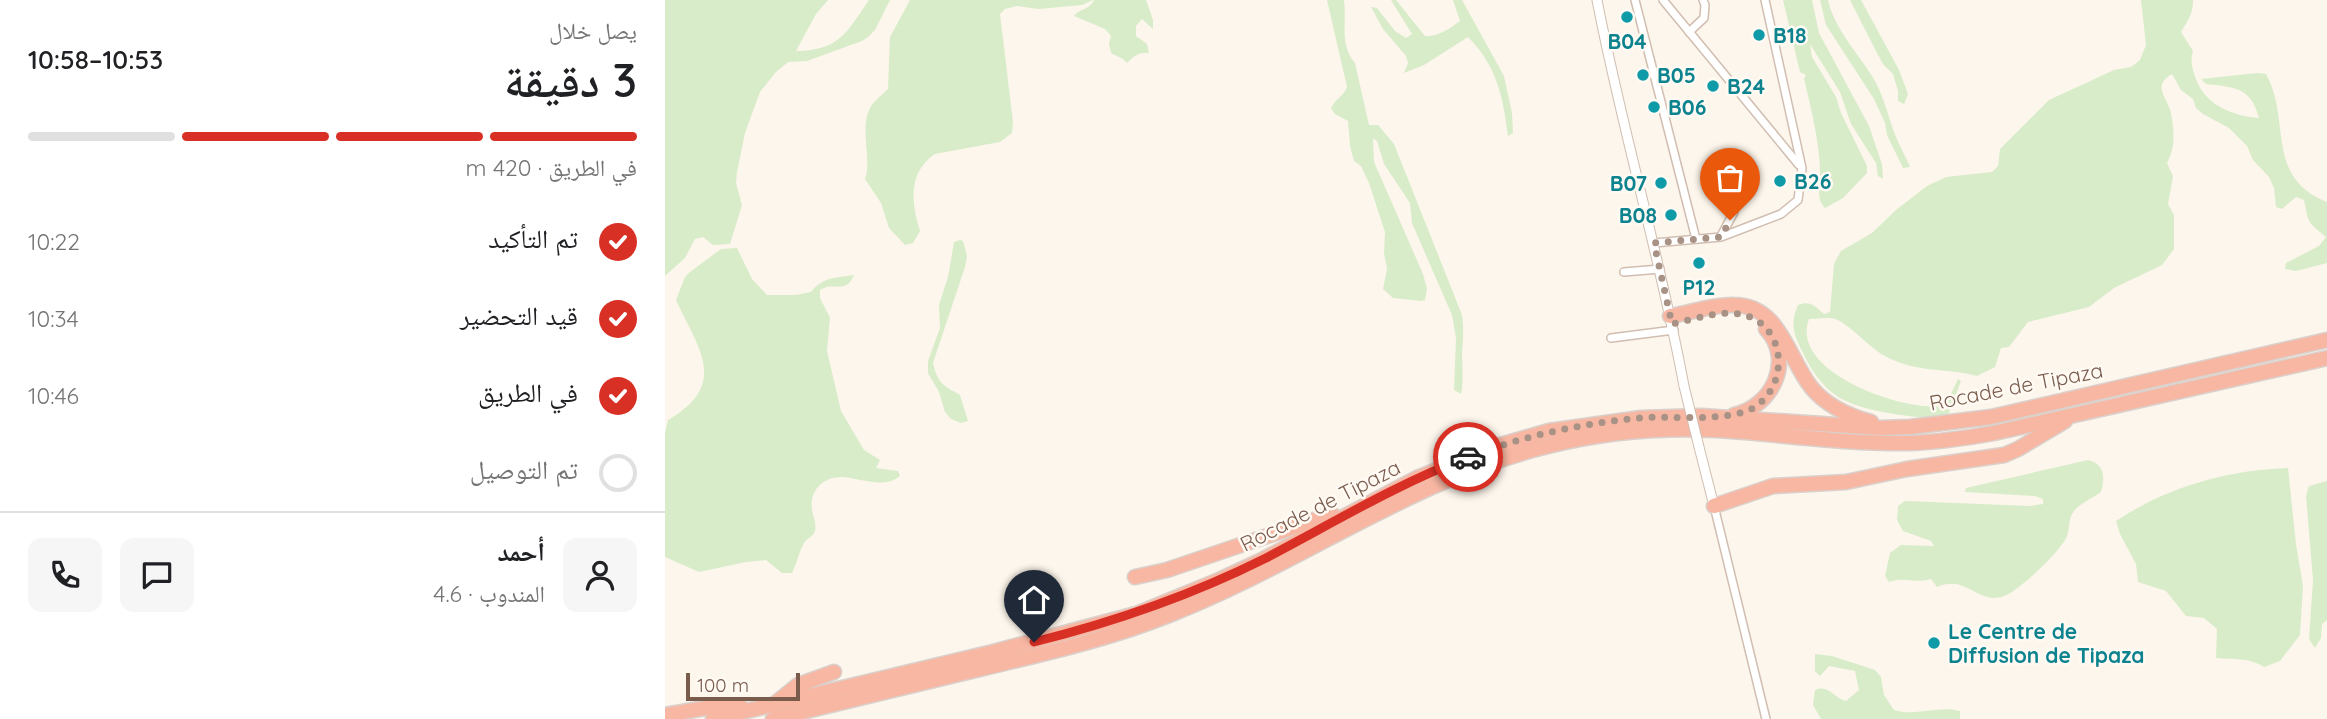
<!DOCTYPE html>
<html lang="ar">
<meta charset="utf-8">
<style>
body{margin:0;font-family:Quicksand,"Noto Naskh Arabic",sans-serif;background:#f6f6f6;color:#202124;direction:rtl;height:100vh;display:flex;flex-direction:column;font-size:26px;white-space:nowrap}
*{box-sizing:border-box;margin:0}
p{font-size:23px;color:#757577}
.icon{flex:none;width:38px;height:38px;fill:none;stroke:currentColor;stroke-width:2;stroke-linecap:round;stroke-linejoin:round}
.map{position:relative;flex:1;overflow:hidden;direction:ltr}
.panel{display:flex;flex-direction:column;background:#fff;width:665px}
.panel>*{flex:none}
.scale{position:absolute;left:21px;bottom:18px;width:114px;box-sizing:border-box;padding-left:7px;border:4px solid #7a5c4d;border-top:0;font-size:19px;line-height:24px;white-space:nowrap;color:#7a5c4d;-webkit-text-stroke:5px #fffaf3;paint-order:stroke}
.pin{position:absolute;display:grid;place-items:center;width:60px;height:60px;color:#fff;margin:-72px -30px;border-radius:50% 50% 50% 0;rotate:-45deg;box-shadow:0 0 7px #0007}
.pin .icon{rotate:45deg}
.courier{position:absolute;display:grid;place-items:center;width:70px;height:70px;margin:-35px;border:5px solid #d93025;border-radius:50%;background:#fff;color:#222;box-shadow:0 2px 9px #0007}
.headline em{font-style:normal;font-weight:600}
.headline div{display:flex;flex-direction:column-reverse}
.headline{display:flex;align-items:center;justify-content:space-between;height:119px;padding:0 28px}
h1{font-size:46px;font-weight:600;line-height:52px}
.bar{display:grid;grid-template-columns:repeat(4,1fr);gap:10px 7px;align-content:center;height:84px;padding:0 28px}
.bar i{height:9px;border-radius:5px;background:#e0e0e0}
.bar .selected{background:#d93025}
.bar p{grid-column:span 4}
.line{display:flex;align-items:center;gap:18px;padding:0 28px;border-top:2px solid #e0e0e0}
.line div{flex:1}
.round{display:grid;place-items:center;flex:none;width:74px;height:74px;border-radius:14px;background:#f6f6f6}
ol{padding:0 28px;list-style:none}
li{display:flex;align-items:center;gap:21px;height:77px}
li p{margin-inline-start:auto}
li .icon{padding:7px;border-radius:50%;background:#d93025;color:#fff;stroke-width:4}
li:last-child{color:#757577}
li i{width:38px;height:38px;border:4px solid #e0e0e0;border-radius:50%}
main{display:flex;flex:1;min-height:0}
.map>svg:first-child{display:block}
.green{fill:#d8ecc9}
.lines{fill:none;stroke-linecap:round;stroke-linejoin:round}
.minor-casing{stroke:#d1beb0;stroke-width:10}
.tertiary-casing{stroke:#d1beb0;stroke-width:11}
.motorway-casing{stroke:#dad1cd;stroke-width:17}
.minor{stroke:#fff;stroke-width:7}
.tertiary{stroke:#fff;stroke-width:9}
.motorway{stroke:#f7b7a3;stroke-width:14}
.tertiary-bridge-casing{stroke:#d1beb0;stroke-width:11;stroke-linecap:butt}
.tertiary-bridge{stroke:#fff;stroke-width:9}
.done{stroke:#a89285;stroke-width:7;stroke-dasharray:0 12.6}
.route{stroke:#d93025;stroke-width:9}
.culture-dot{fill:#0f9aa8;stroke:#fffaf3;stroke-width:2.5}
.labels{text-anchor:middle;dominant-baseline:central;stroke-width:5;stroke-linejoin:round;paint-order:stroke}
.culture-label{font-size:21px;font-weight:bold;fill:#0d838f;stroke:#fffaf3;text-anchor:start}
.street-label{font-size:21px;fill:#7a5c4d;stroke:#fffaf3}
</style>
<main>
<div class="map">
<svg width="1662" height="719" viewBox="0 0 1662 719">
<rect width="100%" height="100%" fill="#fdf6ec"/>
<g class="green">
<path d="M 0,0 L 163,0 L 151,14 L 131,51 C 175,50 181,33 204,0 L 225,0 L 210,30 L 203,37 L 197,41 L 142,61 L 123,62 L 111,72 L 95,92 L 80,133 L 72,172 L 71,183 L 77,205 L 65,244 L 48,245 L 38,237 L 30,239 L 20,258 L 0,276 Z"/>
<path d="M 245,0 L 428,0 L 417,5 L 374,9 L 352,6 L 340,9 L 335,14 L 348,122 L 347,133 L 335,142 L 270,154 C 243,172 246,203 255,231 L 248,243 L 240,245 L 224,228 L 216,203 L 200,179 C 207,158 195,132 204,110 C 207,102 217,95 223,89 L 225,37 Z"/>
<path d="M 429,0 L 481,0 L 488,20 L 488,29 L 477,19 L 471,26 L 471,36 L 482,44 L 484,53 C 474,52 469,56 462,63 L 458,59 L 446,53 L 444,43 L 446,36 L 440,29 L 409,16 C 415,8 423,11 429,0 Z"/>
<path d="M 662,0 L 679,0 C 682,23 674,45 690,63 L 704,125 L 713,125 L 729,144 L 797,315 C 799,329 798,340 797,354 C 797,368 799,380 796,394 L 789,390 L 791,338 L 787,315 L 747,223 L 745,203 L 719,164 L 712,141 L 708,138 L 709,162 L 758,274 L 762,289 L 760,300 L 756,301 L 728,298 L 718,289 L 722,269 L 719,253 L 720,232 L 704,183 L 696,166 L 689,161 L 685,146 L 683,121 L 670,114 L 666,108 C 670,99 678,97 682,87 Z"/>
<path d="M 726,0 L 731,0 L 760,36 C 774,37 785,28 795,21 L 788,0 L 797,0 L 839,76 L 847,113 L 848,133 L 843,136 C 838,97 832,66 803,37 L 759,65 L 739,73 L 743,63 L 741,56 L 718,29 L 706,7 L 712,8 L 730,31 L 741,38 L 747,34 Z"/>
<path d="M 1118,0 L 1147,0 L 1154,33 L 1204,126 L 1217,164 L 1218,179 L 1213,176 L 1211,163 L 1186,124 L 1175,92 L 1145,44 L 1147,57 L 1171,97 L 1176,113 L 1202,166 L 1202,173 L 1178,198 L 1160,208 C 1151,198 1155,189 1155,177 C 1156,148 1146,108 1139,79 L 1141,75 L 1135,72 Z"/>
<path d="M 1155,0 L 1163,0 C 1169,28 1192,52 1207,76 C 1219,95 1223,117 1231,137 C 1235,147 1241,157 1245,167 L 1238,168 L 1222,135 L 1220,123 L 1209,99 L 1161,25 Z"/>
<path d="M 1185,0 L 1196,0 L 1234,70 L 1243,94 L 1239,104 L 1233,101 L 1233,91 L 1228,74 L 1218,64 L 1212,53 Z"/>
<path d="M 1476,0 L 1528,0 C 1528,15 1523,20 1516,32 L 1528,51 C 1525,60 1527,69 1531,79 C 1540,105 1568,116 1594,118 C 1586,87 1569,87 1541,84 L 1536,79 L 1592,73 L 1601,74 C 1627,121 1599,177 1662,202 L 1662,263 L 1631,271 L 1620,269 L 1621,263 L 1654,246 L 1661,237 C 1642,221 1644,225 1639,200 L 1631,197 L 1617,209 L 1611,207 L 1609,188 L 1604,177 L 1588,160 L 1582,146 L 1564,128 L 1538,114 L 1531,108 L 1528,99 L 1516,90 L 1507,74 C 1486,86 1503,98 1506,113 C 1509,132 1511,146 1502,163 L 1508,176 L 1503,204 L 1509,215 L 1509,249 L 1497,265 L 1449,288 L 1424,307 L 1363,322 L 1344,347 L 1336,348 L 1330,367 L 1312,376 C 1278,367 1252,374 1218,355 C 1204,347 1183,323 1170,319 C 1163,317 1151,319 1144,319 C 1124,372 1237,411 1276,406 L 1283,400 L 1293,379 L 1296,381 L 1284,413 C 1268,421 1254,417 1236,415 C 1185,407 1160,400 1137,351 C 1128,333 1125,323 1133,305 C 1145,300 1150,306 1159,314 L 1165,312 L 1169,264 L 1176,251 L 1207,233 L 1231,210 L 1262,186 L 1281,177 L 1327,172 L 1333,166 L 1335,149 L 1384,100 L 1449,70 L 1466,67 L 1475,60 L 1481,45 Z"/>
<path d="M 295,240 L 298,241 L 302,256 L 300,267 L 268,363 C 273,384 278,385 295,395 L 303,421 L 296,423 L 286,419 L 280,412 L 274,392 L 263,373 L 263,361 L 275,328 L 274,305 L 283,277 L 289,242 Z"/>
<path d="M 72,248 L 87,279 L 102,295 L 131,295 L 146,292 C 158,277 170,278 189,275 C 181,295 169,281 155,290 L 155,298 L 165,318 L 162,351 L 176,411 L 199,450 L 215,460 L 211,468 L 233,471 L 235,476 C 219,489 198,479 178,477 C 159,476 144,490 147,510 C 148,517 152,524 150,531 C 148,537 142,538 139,543 C 134,552 132,563 127,573 L 117,573 L 101,560 L 81,562 L 34,572 L 0,557 L 0,433 L 3,420 C 65,384 33,348 11,300 L 20,277 L 25,272 L 56,249 Z"/>
<path d="M 1423,460 C 1440,464 1440,478 1436,492 C 1428,498 1416,503 1409,511 C 1403,519 1405,527 1402,536 C 1397,550 1354,591 1339,596 C 1313,606 1302,574 1272,587 L 1266,579 C 1252,584 1238,576 1224,582 L 1220,576 L 1225,553 L 1236,545 L 1269,546 L 1266,541 L 1238,531 L 1232,520 L 1233,506 L 1240,501 L 1365,506 L 1378,504 L 1378,499 L 1370,496 L 1300,492 L 1301,488 Z"/>
<path d="M 1623,468 L 1631,544 L 1638,586 L 1635,635 L 1615,661 L 1599,667 C 1583,657 1570,660 1551,658 L 1552,629 L 1539,618 L 1521,616 L 1501,591 L 1473,582 L 1471,564 L 1455,534 L 1451,521 C 1502,487 1562,470 1623,468 Z"/>
<path d="M 1662,481 L 1662,620 L 1657,624 L 1656,638 L 1650,648 L 1644,639 L 1648,580 L 1641,496 L 1644,486 Z"/>
<path d="M 1150,654 L 1167,656 L 1210,670 L 1216,677 L 1219,695 L 1229,710 C 1250,717 1273,705 1295,711 L 1295,719 L 1156,719 L 1148,705 L 1150,690 C 1163,684 1169,698 1181,701 L 1194,690 L 1190,671 L 1164,666 L 1155,676 L 1150,671 Z"/>
</g>
<g class="lines">
<defs>
<g id="minor">
<path d="M 970,0 L 1031,239"/>
<path d="M 998,0 L 1134,165"/>
<path d="M 1024,32 L 1039,18 L 1040,5 L 1038,0"/>
<path d="M 1043,181 C 1056,190 1065,195 1069,212 L 1056,236"/>
<path d="M 989,243 L 1056,237 L 1116,214 L 1133,200 L 1137,168 L 1100,0"/>
<path d="M 959,272 L 995,269"/>
<path d="M 946,338 L 1009,330"/>
<path d="M 1049,506 L 1101,719"/>
</g>
<g id="tertiary">
<path d="M 932,0 C 957,130 995,256 1019,386"/>
<path d="M 1034,447 L 1049,506"/>
</g>
<g id="motorway">
<path d="M 1005,316 C 1026,313 1048,304 1069,305 C 1115,305 1123,358 1146,387 C 1161,406 1184,416 1206,422"/>
<path d="M 1069,415 C 1107,407 1130,360 1101,329"/>
<path d="M 1049,506 L 1108,486 L 1181,482 L 1242,469 L 1339,455 L 1353,449 L 1400,421"/>
<path d="M 470,577 L 502,570 L 667,514"/>
<path d="M 112,702 L 133,685 L 169,672"/>
<path d="M 0,715 L 52,706 L 77,708"/>
<path d="M 48,719 L 328,652 L 471,614 L 554,580 L 597,560 L 752,478 L 832,446 L 884,431 L 976,418 L 1036,416 L 1216,428 L 1245,427 L 1326,417 L 1662,340"/>
<path d="M 108,719 C 178,702 249,685 319,668 C 381,653 444,639 504,615 C 633,565 747,479 883,446 C 947,430 1014,426 1080,432 C 1135,437 1191,444 1246,443 C 1274,442 1301,438 1329,433 L 1662,358"/>
</g>
</defs>
<use href="#minor" class="minor-casing"/>
<use href="#tertiary" class="tertiary-casing"/>
<use href="#motorway" class="motorway-casing"/>
<use href="#minor" class="minor"/>
<use href="#tertiary" class="tertiary"/>
<use href="#motorway" class="motorway"/>
<defs>
<path id="tertiary-bridge" d="M 1019,386 L 1034,447"/>
</defs>
<use href="#tertiary-bridge" class="tertiary-bridge-casing"/>
<use href="#tertiary-bridge" class="tertiary-bridge"/>
</g>
<g class="lines">
<path class="done" d="M 803,457 C 858,436 915,424 973,418 C 1006,415 1061,423 1088,408 C 1122,388 1123,333 1085,317 C 1062,307 1031,319 1007,324 L 989,243 L 1056,237 L 1065,220"/>
<path class="route" d="M 369,642 C 449,622 525,596 599,559 C 666,524 732,484 803,457"/>
</g>
<g class="culture-dot">
<circle cx="962" cy="17" r="7"/>
<circle cx="1094" cy="35" r="7"/>
<circle cx="978" cy="75" r="7"/>
<circle cx="1048" cy="86" r="7"/>
<circle cx="989" cy="107" r="7"/>
<circle cx="1115" cy="181" r="7"/>
<circle cx="996" cy="183" r="7"/>
<circle cx="1006" cy="215" r="7"/>
<circle cx="1034" cy="263" r="7"/>
<circle cx="1269" cy="643" r="7"/>
</g>
<g class="labels">
<g class="culture-label">
<text x="1108" y="35">B18</text>
<text x="962" y="41" text-anchor="middle">B04</text>
<text x="992" y="75">B05</text>
<text x="1062" y="86">B24</text>
<text x="1003" y="107">B06</text>
<text x="1129" y="181">B26</text>
<text x="982" y="183" text-anchor="end">B07</text>
<text x="992" y="215" text-anchor="end">B08</text>
<text x="1034" y="287" text-anchor="middle">P12</text>
<text x="1283" y="631">Le Centre de<tspan x="1283" dy="24">Diffusion de Tipaza</tspan></text>
</g>
<g class="street-label">
<text transform="translate(1351 386) rotate(-11)">Rocade de Tipaza</text>
<text transform="translate(655 505) rotate(-27)">Rocade de Tipaza</text>
</g>
</g>
</svg>
<div class="scale">100 m</div>
<div class="pin" style="left:1065px;top:220px;background:#ea580c"><svg class="icon" aria-label="bag" viewBox="0 0 24 24"><path d="M5 8h14l-1 12H6zM9 8a3 3 0 0 1 6 0"/></svg></div>
<div class="pin" style="left:369px;top:642px;background:#1f2937"><svg class="icon" aria-label="home" viewBox="0 0 24 24"><path d="M3 11l9-7 9 7M6 9v11h12V9"/></svg></div>
<div class="courier" style="left:803px;top:457px"><svg class="icon" aria-label="car" viewBox="0 0 24 24"><path d="M5 17H2v-5l4-1 3-4h7l3 4 3 1v5h-3M9 17h6M6 11h13"/><circle cx="7" cy="17" r="2"/><circle cx="17" cy="17" r="2"/></svg></div>
</div>
<section class="panel">
<div class="headline"><div><h1>3 دقيقة</h1><p>يصل خلال</p></div><em>10:53–10:58</em></div>
<div class="bar"><i class="selected"></i><i class="selected"></i><i class="selected"></i><i></i><p>في الطريق · 420 m</p></div>
<ol>
<li><svg class="icon" aria-label="check" viewBox="0 0 24 24"><path d="M5 12l5 5 9-10"/></svg>تم التأكيد<p>10:22</p></li>
<li><svg class="icon" aria-label="check" viewBox="0 0 24 24"><path d="M5 12l5 5 9-10"/></svg>قيد التحضير<p>10:34</p></li>
<li><svg class="icon" aria-label="check" viewBox="0 0 24 24"><path d="M5 12l5 5 9-10"/></svg>في الطريق<p>10:46</p></li>
<li><i></i>تم التوصيل</li>
</ol>
<div class="line" style="height:126px"><a class="round"><svg class="icon" aria-label="person" viewBox="0 0 24 24"><circle cx="12" cy="8" r="4"/><path d="M4 21q1-7 8-7t8 7"/></svg></a><div><b>أحمد</b><p>المندوب · 4.6</p></div><a class="round"><svg class="icon" aria-label="chat" viewBox="0 0 24 24"><path d="M4 5h16v11H9l-5 4z"/></svg></a><a class="round"><svg class="icon" aria-label="phone" viewBox="0 0 24 24"><path d="M5 4h4l2 5-3 2q2 4 5 5l2-3 5 2v4C11 20 4 13 5 4z"/></svg></a></div>
</section>
</main>
